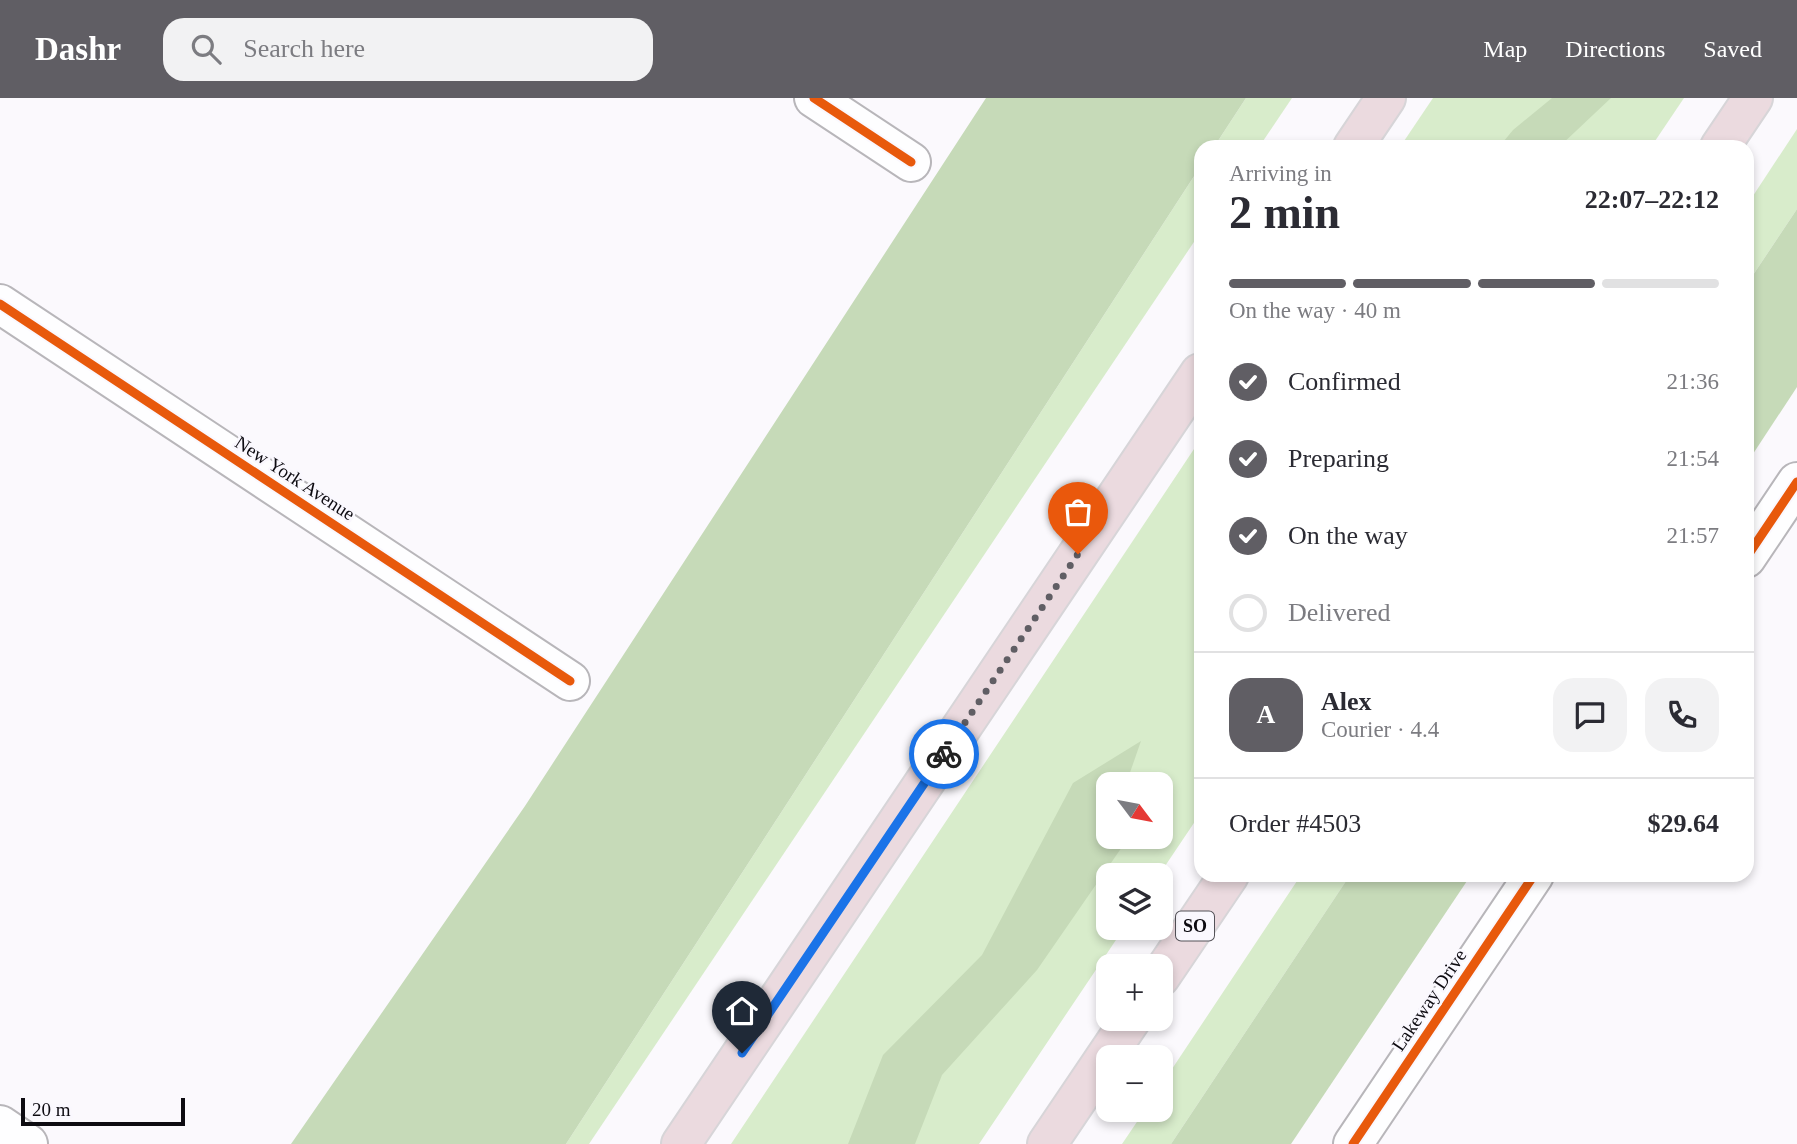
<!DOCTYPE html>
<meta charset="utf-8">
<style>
body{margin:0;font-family:Georgia,serif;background:#f2f2f3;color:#2b2b33;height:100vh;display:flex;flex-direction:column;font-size:26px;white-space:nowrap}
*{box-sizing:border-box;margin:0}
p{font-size:23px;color:#7c7c81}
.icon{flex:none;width:38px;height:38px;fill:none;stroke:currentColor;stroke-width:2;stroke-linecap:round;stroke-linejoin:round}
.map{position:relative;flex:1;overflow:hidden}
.side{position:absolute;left:1194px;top:42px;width:560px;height:742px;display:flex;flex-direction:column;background:#fff;border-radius:21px;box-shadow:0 4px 10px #0003}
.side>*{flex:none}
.needle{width:46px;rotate:122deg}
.tools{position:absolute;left:1096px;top:674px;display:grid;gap:14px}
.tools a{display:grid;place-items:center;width:77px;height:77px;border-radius:14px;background:#fff;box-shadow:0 4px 10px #0003;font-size:35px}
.scale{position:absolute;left:21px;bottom:18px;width:164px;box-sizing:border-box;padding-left:7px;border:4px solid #0d0b11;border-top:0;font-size:19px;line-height:24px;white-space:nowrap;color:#0d0b11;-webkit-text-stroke:5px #faf8fe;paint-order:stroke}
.pin{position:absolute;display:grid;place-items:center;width:60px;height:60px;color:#fff;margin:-72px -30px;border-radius:50% 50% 50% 0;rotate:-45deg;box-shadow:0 0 7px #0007}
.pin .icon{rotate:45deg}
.courier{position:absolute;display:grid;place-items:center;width:70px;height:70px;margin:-35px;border:5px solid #1a73e8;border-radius:50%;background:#fff;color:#222;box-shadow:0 2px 9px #0007}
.overview em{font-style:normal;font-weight:700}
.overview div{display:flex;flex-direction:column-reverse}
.overview{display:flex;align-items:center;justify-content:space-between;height:119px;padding:0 35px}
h1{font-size:46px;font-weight:700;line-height:52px}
.bar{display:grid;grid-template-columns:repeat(4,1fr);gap:10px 7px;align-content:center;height:84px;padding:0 35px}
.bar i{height:9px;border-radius:5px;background:#e1e1e2}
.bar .current{background:#605e64}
.bar p{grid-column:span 4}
.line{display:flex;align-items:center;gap:18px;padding:0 35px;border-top:2px solid #e1e1e2}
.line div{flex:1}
.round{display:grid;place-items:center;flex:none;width:74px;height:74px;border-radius:21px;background:#f2f2f3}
ol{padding:0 35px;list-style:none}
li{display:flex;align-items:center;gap:21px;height:77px}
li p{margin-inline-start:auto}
li .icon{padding:7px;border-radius:50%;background:#605e64;color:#fff;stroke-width:4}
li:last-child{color:#7c7c81}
li i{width:38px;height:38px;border:4px solid #e1e1e2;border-radius:50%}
header{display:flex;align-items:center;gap:42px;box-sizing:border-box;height:98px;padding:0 35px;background:#605e64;color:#fff}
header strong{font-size:33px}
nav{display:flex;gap:38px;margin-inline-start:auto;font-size:24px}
.search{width:490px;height:63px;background:#f2f2f3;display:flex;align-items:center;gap:18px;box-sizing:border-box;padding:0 24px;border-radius:21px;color:#7c7c81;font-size:26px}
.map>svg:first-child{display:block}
.green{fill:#d8eccb;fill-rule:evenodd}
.forest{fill:#c6dab8}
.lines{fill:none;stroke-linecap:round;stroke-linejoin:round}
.minor-casing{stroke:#b8b6ba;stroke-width:42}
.motorway-casing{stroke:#d7d5d8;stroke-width:42}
.minor{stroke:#fefeff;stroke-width:38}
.motorway{stroke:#ebdadf;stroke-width:38}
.cycleway-casing{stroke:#faf8fe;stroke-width:13}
.cycleway{stroke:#e8590c;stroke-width:9}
.done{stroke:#605e64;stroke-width:7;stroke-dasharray:0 12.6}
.route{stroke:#1a73e8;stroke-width:9}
.labels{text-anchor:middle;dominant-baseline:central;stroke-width:5;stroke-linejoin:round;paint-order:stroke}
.shield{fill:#faf8fe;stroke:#545258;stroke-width:2}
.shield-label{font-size:18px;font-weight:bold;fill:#0d0b11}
.street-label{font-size:19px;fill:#0d0b11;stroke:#faf8fe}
</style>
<header>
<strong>Dashr</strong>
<div class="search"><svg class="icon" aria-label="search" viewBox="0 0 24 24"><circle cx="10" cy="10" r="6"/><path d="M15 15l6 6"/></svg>Search here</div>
<nav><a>Map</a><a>Directions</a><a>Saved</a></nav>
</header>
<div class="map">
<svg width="1797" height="1046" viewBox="0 0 1797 1046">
<rect width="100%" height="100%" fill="#fbf9fd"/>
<g class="green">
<path d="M 1246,0 L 1292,0 L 1259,49 L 1214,49 Z"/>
<path d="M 1433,0 L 1684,0 L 1651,49 L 1400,49 Z"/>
<path d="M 1797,31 L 1797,111 L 1747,186 L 1747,107 Z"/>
<path d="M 1200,69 L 1200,135 L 589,1046 L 566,1046 Z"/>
<path d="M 1200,342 L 1200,716 L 1159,777 L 1108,777 L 1108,830 L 1124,830 L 979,1046 L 731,1046 ZM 1108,686 L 1160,686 L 1160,738 L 1108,738 Z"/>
<path d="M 1301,777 L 1350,777 L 1171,1046 L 1122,1046 L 1145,1012 L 1160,1012 L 1160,989 Z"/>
</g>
<g class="forest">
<path d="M 986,0 L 1246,0 L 1214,49 L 1200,49 L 1200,69 L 566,1046 L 291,1046 L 525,708 Z"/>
<path d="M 1552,0 L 1611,0 L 1559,49 L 1499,49 L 1513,32 Z"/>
<path d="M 1797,111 L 1797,289 L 1747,365 L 1747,186 Z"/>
<path d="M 1141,643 L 1126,686 L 1108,686 L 1108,738 L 1122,739 L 1122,749 L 1037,872 L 942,977 L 915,1046 L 848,1046 L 883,957 L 982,857 L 1073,685 Z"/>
<path d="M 1350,777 L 1471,777 L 1291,1046 L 1171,1046 Z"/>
</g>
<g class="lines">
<defs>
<g id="minor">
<path d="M 814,0 L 911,64"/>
<path d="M 0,206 L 570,583"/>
<path d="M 1746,460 L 1797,384"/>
<path d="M 0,1027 L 28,1046"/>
<path d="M 1353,1046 L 1534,777"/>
</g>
<g id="motorway">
<path d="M 1353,49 L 1386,0"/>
<path d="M 1720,49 L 1753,0"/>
<path d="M 1160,879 L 1229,777"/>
<path d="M 681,1046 L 1200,275"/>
<path d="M 1047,1046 L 1132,920"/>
</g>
</defs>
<use href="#minor" class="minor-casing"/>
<use href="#motorway" class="motorway-casing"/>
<use href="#minor" class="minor"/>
<use href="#motorway" class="motorway"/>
<defs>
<g id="cycleway">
<path d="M 814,0 L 911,64"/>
<path d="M 0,206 L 570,583"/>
<path d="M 1746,460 L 1797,384"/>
<path d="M 1353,1046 L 1534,777"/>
</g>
</defs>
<use href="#cycleway" class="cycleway-casing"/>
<use href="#cycleway" class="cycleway"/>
</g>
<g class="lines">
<path class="done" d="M 944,656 L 1078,456"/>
<path class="route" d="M 742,955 L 944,656"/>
</g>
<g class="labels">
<rect class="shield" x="1176" y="813.5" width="38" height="29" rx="5"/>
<g class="shield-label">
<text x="1195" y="828">SO</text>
</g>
<g class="street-label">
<text transform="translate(295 380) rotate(33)">New York Avenue</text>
<text transform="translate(1429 902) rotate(-56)">Lakeway Drive</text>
</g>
</g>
</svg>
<div class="tools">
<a><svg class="needle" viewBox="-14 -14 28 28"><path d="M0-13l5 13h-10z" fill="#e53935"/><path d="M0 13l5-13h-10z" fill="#7c7c81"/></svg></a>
<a><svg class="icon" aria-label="layers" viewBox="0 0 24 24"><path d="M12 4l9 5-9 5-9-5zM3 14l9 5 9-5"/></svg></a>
<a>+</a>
<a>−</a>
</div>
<div class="scale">20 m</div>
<div class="pin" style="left:1078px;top:456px;background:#ea580c"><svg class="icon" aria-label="bag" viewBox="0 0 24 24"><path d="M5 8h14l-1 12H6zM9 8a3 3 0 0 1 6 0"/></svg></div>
<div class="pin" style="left:742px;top:955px;background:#1f2937"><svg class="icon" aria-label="home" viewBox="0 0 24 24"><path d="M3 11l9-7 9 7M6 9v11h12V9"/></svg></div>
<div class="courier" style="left:944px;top:656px"><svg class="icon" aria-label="bike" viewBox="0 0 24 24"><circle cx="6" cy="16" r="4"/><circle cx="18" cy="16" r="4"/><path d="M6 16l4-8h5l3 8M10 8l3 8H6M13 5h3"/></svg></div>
<section class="side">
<div class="overview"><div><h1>2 min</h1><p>Arriving in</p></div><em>22:07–22:12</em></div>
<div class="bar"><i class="current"></i><i class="current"></i><i class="current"></i><i></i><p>On the way · 40 m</p></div>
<ol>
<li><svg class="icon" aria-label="check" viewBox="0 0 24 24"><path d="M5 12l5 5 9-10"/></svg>Confirmed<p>21:36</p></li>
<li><svg class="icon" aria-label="check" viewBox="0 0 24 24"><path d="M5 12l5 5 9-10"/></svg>Preparing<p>21:54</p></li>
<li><svg class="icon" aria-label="check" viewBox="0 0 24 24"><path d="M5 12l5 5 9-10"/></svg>On the way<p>21:57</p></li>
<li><i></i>Delivered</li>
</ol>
<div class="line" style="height:126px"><b class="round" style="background:#605e64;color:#fff">A</b><div><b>Alex</b><p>Courier · 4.4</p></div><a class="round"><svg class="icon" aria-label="chat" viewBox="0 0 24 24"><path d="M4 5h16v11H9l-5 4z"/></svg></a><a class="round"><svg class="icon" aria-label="phone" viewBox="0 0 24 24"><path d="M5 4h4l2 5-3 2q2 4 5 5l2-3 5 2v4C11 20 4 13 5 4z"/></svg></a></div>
<div class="line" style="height:91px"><div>Order #4503</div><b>$29.64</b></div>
</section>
</div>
